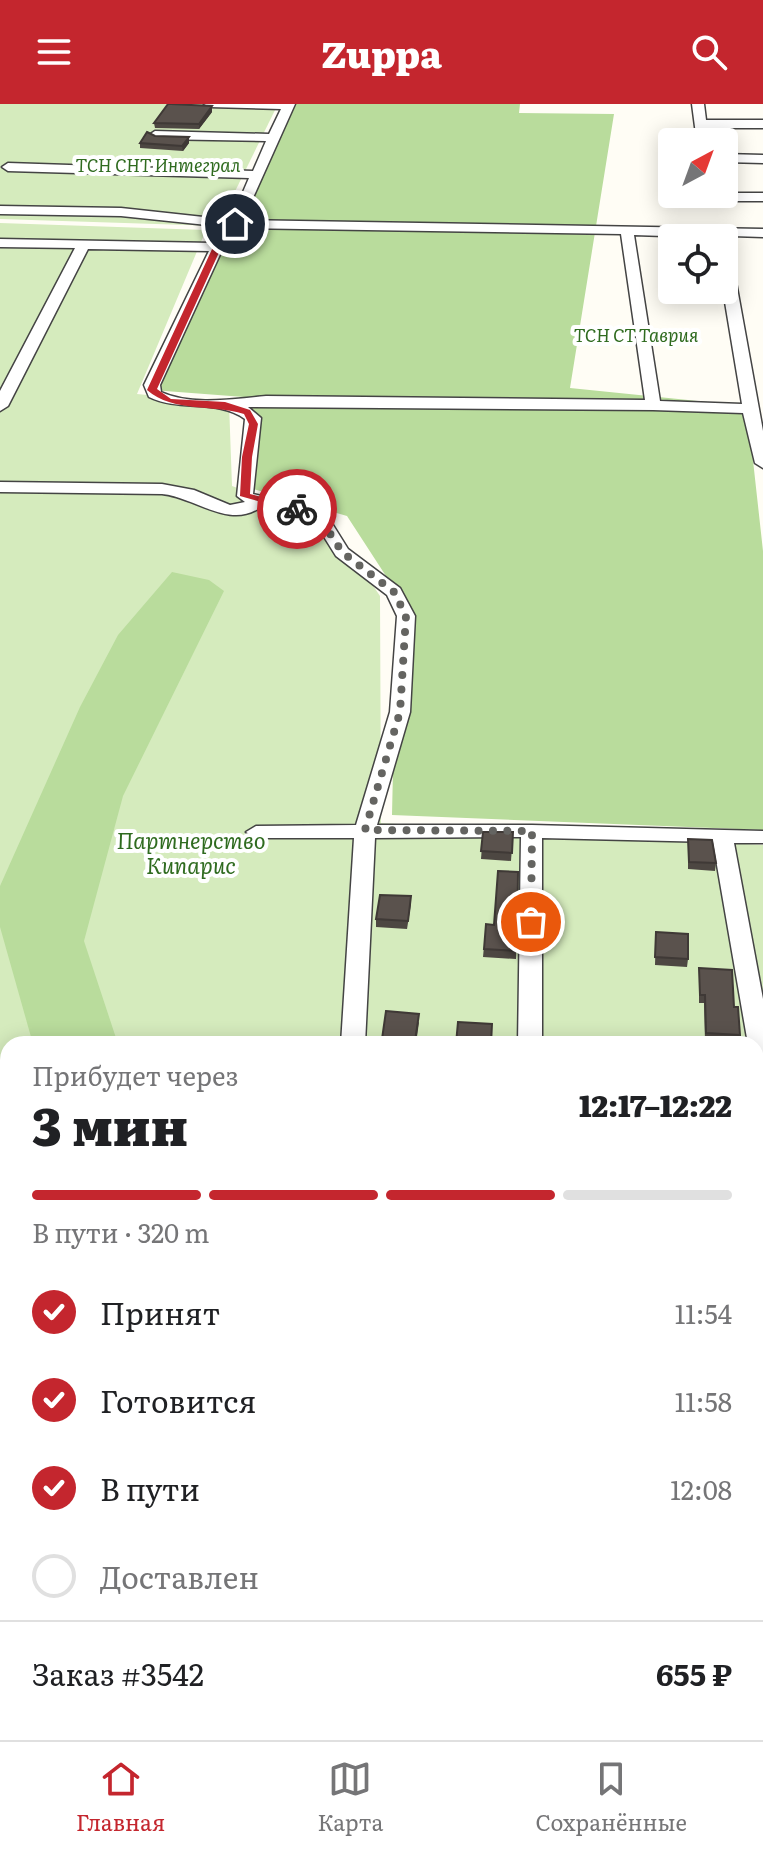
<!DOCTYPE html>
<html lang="ru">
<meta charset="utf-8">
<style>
body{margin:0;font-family:Literata,serif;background:#f2f2f2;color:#202124;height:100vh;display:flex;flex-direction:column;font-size:30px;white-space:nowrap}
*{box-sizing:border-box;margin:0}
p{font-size:26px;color:#757577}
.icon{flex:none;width:44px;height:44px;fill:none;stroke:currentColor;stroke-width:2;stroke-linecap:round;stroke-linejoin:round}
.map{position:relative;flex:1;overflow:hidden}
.details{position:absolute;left:0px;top:932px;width:764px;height:704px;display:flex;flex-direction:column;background:#fff;border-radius:24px 24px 0 0;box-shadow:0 4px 20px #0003}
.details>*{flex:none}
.needle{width:52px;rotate:41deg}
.fabs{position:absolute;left:658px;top:24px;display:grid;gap:16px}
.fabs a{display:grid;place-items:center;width:80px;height:80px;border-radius:8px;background:#fff;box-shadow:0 4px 20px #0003;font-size:40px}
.pin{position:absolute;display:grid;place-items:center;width:68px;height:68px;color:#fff;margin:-34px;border:4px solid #fff;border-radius:50%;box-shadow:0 2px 8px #0007}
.courier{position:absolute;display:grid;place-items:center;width:80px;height:80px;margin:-40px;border:6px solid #c4262e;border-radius:50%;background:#fff;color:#222;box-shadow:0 2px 10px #0007}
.head em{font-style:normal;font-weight:800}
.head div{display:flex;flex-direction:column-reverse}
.head{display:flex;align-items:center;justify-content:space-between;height:136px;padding:0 32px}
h1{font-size:52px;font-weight:800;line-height:60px}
.bar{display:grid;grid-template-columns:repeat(4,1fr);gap:12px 8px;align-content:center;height:96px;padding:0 32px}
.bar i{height:10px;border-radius:6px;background:#e0e0e0}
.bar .on{background:#c4262e}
.bar p{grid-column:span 4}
.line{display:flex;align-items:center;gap:20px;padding:0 32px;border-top:2px solid #e0e0e0}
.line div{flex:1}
ol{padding:0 32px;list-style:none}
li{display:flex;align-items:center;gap:24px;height:88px}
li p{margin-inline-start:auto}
li .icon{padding:8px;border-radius:50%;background:#c4262e;color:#fff;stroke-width:4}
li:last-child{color:#757577}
li i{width:44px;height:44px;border:4px solid #e0e0e0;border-radius:50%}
header{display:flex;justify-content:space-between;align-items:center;height:104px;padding:0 32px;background:#c4262e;color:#fff;font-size:36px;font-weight:800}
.menu{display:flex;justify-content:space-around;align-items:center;height:112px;border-top:2px solid #e0e0e0;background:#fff;font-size:22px;color:#757577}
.menu a{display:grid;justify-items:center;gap:4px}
.menu .on{color:#c4262e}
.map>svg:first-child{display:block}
.green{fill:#d5ebbd}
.forest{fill:#b9dc9c}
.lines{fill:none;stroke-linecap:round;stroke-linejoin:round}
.street-casing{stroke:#444;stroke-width:3}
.street{fill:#fff;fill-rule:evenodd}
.wall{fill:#4d4742}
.shaded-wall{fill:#3f3936}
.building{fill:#5a524d;stroke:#3f3936;stroke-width:2}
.route{fill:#c4262e}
.done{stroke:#646461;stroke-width:8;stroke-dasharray:0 14.4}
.labels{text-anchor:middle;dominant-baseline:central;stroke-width:8;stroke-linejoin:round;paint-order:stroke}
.far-park-label{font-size:18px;font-style:italic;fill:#2f6b1f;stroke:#fff}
.park-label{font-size:22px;font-style:italic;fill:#2f6b1f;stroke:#fff}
</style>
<header><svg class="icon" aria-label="menu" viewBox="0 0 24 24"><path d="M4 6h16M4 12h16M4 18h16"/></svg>Zuppa<svg class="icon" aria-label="search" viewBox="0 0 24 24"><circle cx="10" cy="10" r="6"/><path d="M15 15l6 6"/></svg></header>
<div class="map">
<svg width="763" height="1636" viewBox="0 0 763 1636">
<rect width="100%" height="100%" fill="#fffdf5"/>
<g class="green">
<path d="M 0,0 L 278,0 L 218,122 L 0,115 Z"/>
<path d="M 0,119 L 206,126 L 137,290 L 229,299 L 232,382 L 329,416 L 380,492 L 381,719 L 763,741 L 763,1131 L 756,1130 L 756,940 L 8,940 L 8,1628 L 164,1628 L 160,1636 L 0,1636 Z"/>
<path d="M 756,1148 L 763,1148 L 763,1636 L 184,1636 L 186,1628 L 756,1628 Z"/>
</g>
<g class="forest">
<path d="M 283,0 L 520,0 L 519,9 L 614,10 L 570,284 L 747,302 L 763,447 L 763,726 L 392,711 L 397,489 L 347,412 L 250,384 L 244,293 L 152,286 Z"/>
<path d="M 172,468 L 209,476 L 224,487 L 123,692 L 84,837 L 118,940 L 33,940 L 0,823 L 0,782 L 80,603 L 118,531 Z"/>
<path d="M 8,1591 L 8,1628 L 157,1628 L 148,1636 L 0,1636 L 0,1600 Z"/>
</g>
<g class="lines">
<defs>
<g id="street">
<path d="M 204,0 L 295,0 L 243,116 L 763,125 L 763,133 L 732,132 L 732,156 L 763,327 L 763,364 L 755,359 L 743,309 L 653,306 L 248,303 L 261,314 L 253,390 L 312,403 L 333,421 L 348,445 L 400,484 L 415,512 L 410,608 L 377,721 L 532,721 L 763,727 L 763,739 L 734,739 L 763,895 L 763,966 L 756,964 L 756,940 L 748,940 L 713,738 L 542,734 L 542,940 L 518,940 L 521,733 L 375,734 L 365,940 L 341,940 L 354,734 L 256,734 L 246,728 L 256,722 L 356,721 L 390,608 L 397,512 L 387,491 L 336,452 L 321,428 L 300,411 L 262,402 C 231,427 195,393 162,390 L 0,388 L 0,378 L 162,380 L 194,386 L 230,401 L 245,398 L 237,392 L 245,315 C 218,295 179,308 149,293 L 144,281 L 209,147 L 88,145 L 8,302 L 0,307 L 0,287 L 75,144 L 0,143 L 0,135 L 213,139 L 226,123 L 121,112 L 0,110 L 0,102 L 121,104 L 231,116 L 249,74 L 8,67 L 2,63 L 8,59 L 253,67 L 266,37 L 155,35 L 149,31 L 155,27 L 269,30 L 281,5 L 210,3 ZM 239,124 L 621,130 L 645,296 L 266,292 C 233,295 192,302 161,288 L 160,281 L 223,144 ZM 634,131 L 724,134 L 723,186 L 742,300 L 660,297 Z"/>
<path d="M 692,0 L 704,0 L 706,16 L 763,16 L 763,24 L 707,24 L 709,38 L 697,38 Z"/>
<path d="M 724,50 L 763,51 L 763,59 L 724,58 Z"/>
<path d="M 724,89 L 763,89 L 763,97 L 712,97 L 706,93 Z"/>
<path d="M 763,990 L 763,1042 L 756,1044 L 756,992 Z"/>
<rect x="756" y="1123" width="7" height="20"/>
<path d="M 756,1413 L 763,1416 L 763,1550 L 756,1547 Z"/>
<path d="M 276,1628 L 308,1628 L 305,1636 L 273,1636 Z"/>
</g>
</defs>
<use href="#street" class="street-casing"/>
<use href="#street" class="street"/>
</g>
<g class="wall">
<path d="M 212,8 L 199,25 L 155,24 L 154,19 Z"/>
<path d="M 155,32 L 189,39 L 183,47 L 140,44 L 140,39 Z"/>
<path d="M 483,728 L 513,728 L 511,757 L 481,755 Z"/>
<path d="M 688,735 L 716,759 L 715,767 L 688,765 Z"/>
<path d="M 518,768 L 516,855 L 483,853 L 486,820 L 494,821 Z"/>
<path d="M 411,800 L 407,825 L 376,823 L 376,815 Z"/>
<path d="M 656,828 L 688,855 L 687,863 L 655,861 Z"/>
<path d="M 699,864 L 734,903 L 740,931 L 738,939 L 705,937 L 704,899 L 699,899 Z"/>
<path d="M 419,918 L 416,940 L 382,940 L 382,935 Z"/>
</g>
<g class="shaded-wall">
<path d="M 212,2 L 212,8 L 199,25 L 199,20 Z"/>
<path d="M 189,33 L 189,39 L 183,47 L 182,42 Z"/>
</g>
<g class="building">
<path d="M 168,0 L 171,0 L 212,2 L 199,20 L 154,19 Z"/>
<path d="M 147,28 L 155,32 L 189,33 L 182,42 L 140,39 Z"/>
<path d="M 483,728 L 513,728 L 512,749 L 481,747 Z"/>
<path d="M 688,735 L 712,736 L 716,759 L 689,758 Z"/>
<path d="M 498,767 L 518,768 L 517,847 L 484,845 L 486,820 L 494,821 Z"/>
<path d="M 380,791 L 411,792 L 408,817 L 376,815 Z"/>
<path d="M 656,828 L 688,830 L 688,855 L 655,853 Z"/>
<path d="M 699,864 L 732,866 L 734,903 L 738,903 L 740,931 L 706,929 L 705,891 L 700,891 Z"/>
<path d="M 386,907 L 419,910 L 415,937 L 382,935 Z"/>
<path d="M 458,918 L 492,920 L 491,940 L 456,940 Z"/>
</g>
<path class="route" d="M 232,118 L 239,120 L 221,144 L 157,285 L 171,295 L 225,298 L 250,306 L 258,320 L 252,353 L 250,390 L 301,403 L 297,408 L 240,392 L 242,353 L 249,320 L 244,310 C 212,300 174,309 147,286 L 213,143 Z"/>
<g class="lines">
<path class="done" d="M 297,405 L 306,407 L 327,425 L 342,448 L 394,488 L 406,512 L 400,608 L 365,726 L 532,727 L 531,818"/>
</g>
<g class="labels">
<g class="far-park-label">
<text x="158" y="60">ТСН СНТ Интеграл</text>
<text x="636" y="230">ТСН СТ Таврия</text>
</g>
<g class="park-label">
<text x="191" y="735">Партнерство<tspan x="191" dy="25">Кипарис</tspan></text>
</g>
</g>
</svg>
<div class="fabs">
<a><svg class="needle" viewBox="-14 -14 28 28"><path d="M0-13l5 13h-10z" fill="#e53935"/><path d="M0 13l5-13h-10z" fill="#757577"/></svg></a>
<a><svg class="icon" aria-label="locate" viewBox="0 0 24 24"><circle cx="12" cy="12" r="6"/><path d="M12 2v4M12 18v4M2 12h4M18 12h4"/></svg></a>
</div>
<div class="pin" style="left:531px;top:818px;background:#ea580c"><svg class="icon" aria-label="bag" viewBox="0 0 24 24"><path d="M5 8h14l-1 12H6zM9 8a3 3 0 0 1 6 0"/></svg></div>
<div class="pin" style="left:235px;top:120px;background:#1f2937"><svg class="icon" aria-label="home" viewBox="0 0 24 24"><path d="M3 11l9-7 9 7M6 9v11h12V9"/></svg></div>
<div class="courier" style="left:297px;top:405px"><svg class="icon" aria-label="bike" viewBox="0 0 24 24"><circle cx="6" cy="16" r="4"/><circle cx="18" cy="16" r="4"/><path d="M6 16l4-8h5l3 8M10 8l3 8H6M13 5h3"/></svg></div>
<section class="details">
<div class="head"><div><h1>3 мин</h1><p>Прибудет через</p></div><em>12:17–12:22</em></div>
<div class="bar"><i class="on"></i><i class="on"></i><i class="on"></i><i></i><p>В пути · 320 m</p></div>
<ol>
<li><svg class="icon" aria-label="check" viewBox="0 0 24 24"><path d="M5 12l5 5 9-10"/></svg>Принят<p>11:54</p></li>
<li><svg class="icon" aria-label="check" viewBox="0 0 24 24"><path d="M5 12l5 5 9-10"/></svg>Готовится<p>11:58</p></li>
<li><svg class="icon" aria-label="check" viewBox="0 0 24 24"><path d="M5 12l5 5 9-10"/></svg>В пути<p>12:08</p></li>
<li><i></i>Доставлен</li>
</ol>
<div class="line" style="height:104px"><div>Заказ #3542</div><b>655 ₽</b></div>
</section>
</div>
<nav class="menu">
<a class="on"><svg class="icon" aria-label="home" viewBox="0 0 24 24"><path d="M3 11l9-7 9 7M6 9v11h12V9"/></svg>Главная</a>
<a><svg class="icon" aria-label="map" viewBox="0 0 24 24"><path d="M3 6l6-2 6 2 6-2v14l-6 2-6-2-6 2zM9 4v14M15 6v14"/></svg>Карта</a>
<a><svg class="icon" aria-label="saved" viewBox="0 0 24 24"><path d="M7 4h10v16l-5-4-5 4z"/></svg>Сохранённые</a>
</nav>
